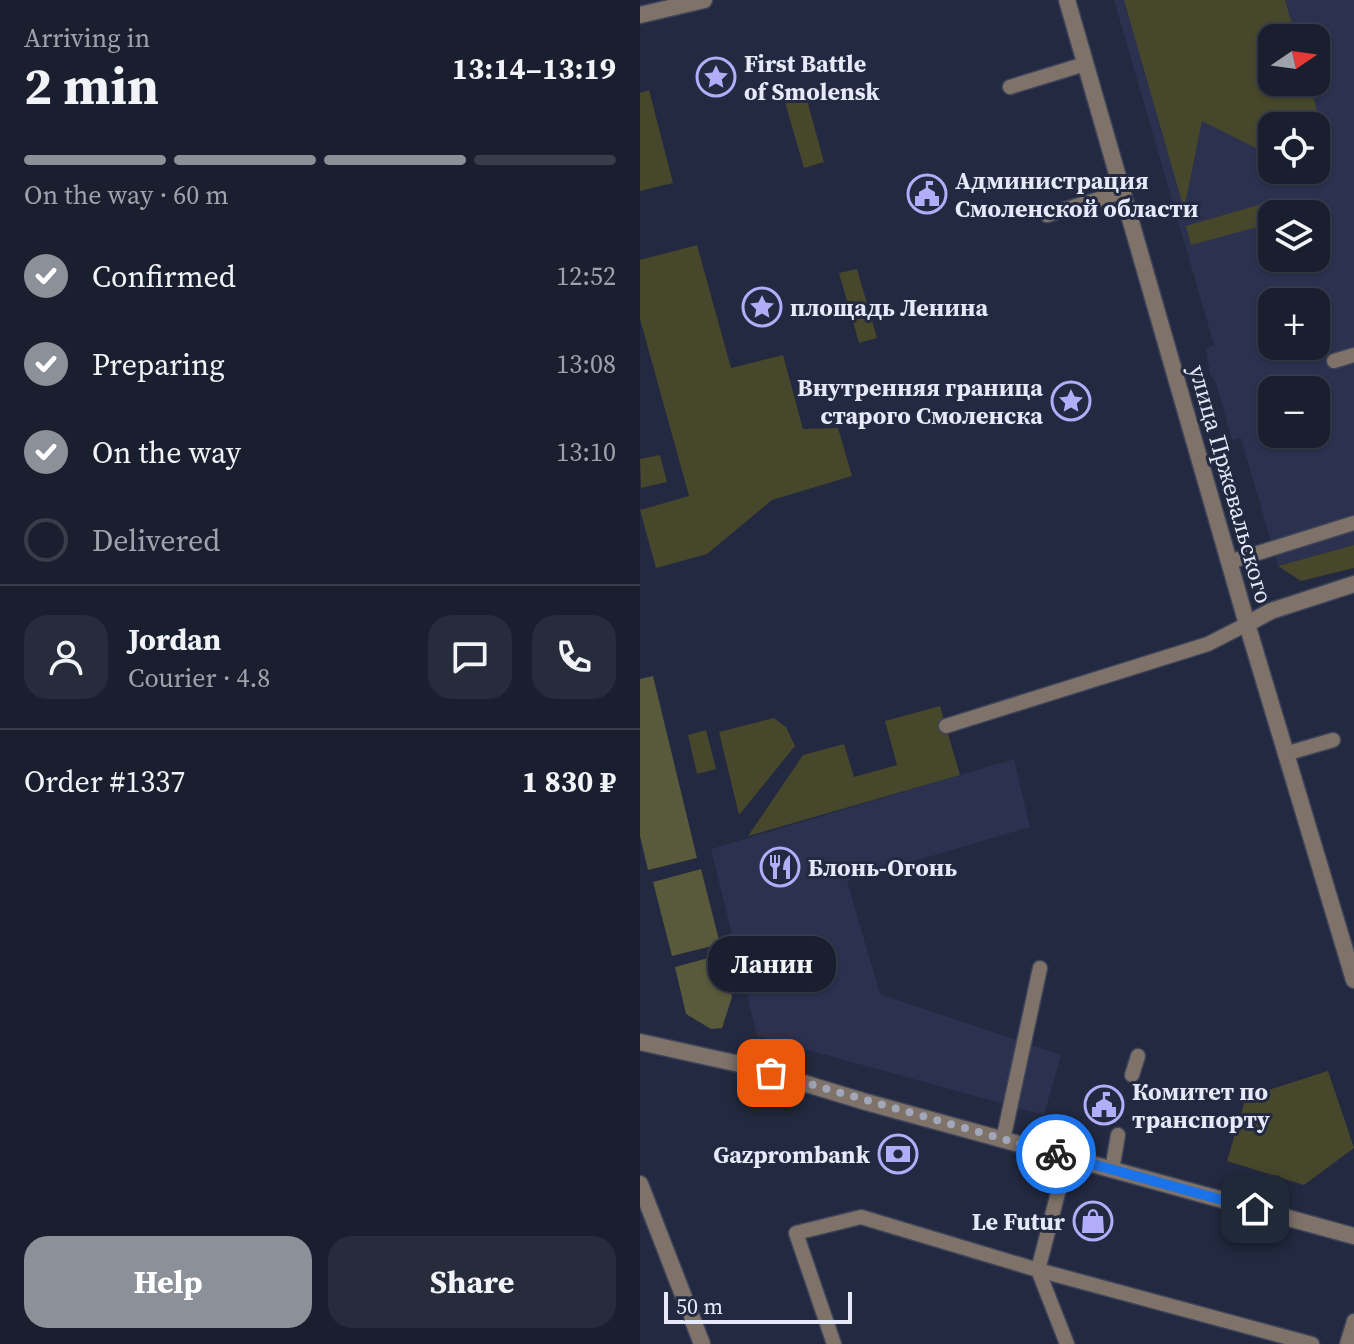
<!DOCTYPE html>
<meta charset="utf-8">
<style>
body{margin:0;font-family:"Source Serif 4",serif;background:#272c3c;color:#f1f3f6;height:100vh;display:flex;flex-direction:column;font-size:30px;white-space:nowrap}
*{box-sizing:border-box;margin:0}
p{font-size:26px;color:#9fa2ab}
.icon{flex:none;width:44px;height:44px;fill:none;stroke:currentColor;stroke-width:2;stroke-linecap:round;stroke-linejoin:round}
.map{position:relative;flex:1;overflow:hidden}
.drawer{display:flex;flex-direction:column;background:#1a1f30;width:640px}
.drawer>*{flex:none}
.needle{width:52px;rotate:77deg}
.buttons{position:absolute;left:618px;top:24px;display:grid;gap:16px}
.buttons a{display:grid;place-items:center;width:72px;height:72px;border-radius:16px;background:#1a1f30;box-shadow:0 2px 6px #0004,0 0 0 2px #383d4c;font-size:40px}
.scale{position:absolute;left:24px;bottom:20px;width:188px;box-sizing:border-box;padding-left:8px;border:4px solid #e5e9f9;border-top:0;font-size:22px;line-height:28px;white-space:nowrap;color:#e5e9f9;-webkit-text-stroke:6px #232940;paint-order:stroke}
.pin{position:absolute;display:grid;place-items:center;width:68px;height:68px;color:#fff;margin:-34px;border-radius:16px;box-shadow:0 4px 12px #0006}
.courier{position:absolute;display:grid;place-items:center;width:80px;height:80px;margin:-40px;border:6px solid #1a73e8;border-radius:50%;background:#fff;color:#222;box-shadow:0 2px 10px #0007}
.bubble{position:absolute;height:56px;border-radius:24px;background:#1a1f30;box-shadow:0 2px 6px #0004,0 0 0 2px #383d4c;font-size:26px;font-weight:700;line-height:56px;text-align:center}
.headline em{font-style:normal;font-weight:700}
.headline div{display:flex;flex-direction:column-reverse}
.headline{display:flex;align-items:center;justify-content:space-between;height:136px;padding:0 24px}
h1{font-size:52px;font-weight:700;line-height:60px}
.bar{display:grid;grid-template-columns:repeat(4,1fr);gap:12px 8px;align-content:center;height:96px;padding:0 24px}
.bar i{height:10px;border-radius:6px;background:#383d4c}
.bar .on{background:#8c9099}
.bar p{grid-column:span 4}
.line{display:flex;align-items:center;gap:20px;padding:0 24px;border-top:2px solid #383d4c}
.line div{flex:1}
.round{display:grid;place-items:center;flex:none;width:84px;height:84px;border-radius:24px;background:#272c3c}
ol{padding:0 24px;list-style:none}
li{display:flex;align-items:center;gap:24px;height:88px}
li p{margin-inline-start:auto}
li .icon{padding:8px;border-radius:50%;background:#8c9099;color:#fff;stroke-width:4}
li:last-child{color:#9fa2ab}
li i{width:44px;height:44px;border:4px solid #383d4c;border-radius:50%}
.primary-button{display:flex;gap:16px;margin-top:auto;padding:16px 24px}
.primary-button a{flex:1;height:92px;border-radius:24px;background:#8c9099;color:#fff;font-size:32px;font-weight:700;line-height:92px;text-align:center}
.primary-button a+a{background:#272c3c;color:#f1f3f6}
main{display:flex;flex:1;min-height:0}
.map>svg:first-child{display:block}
.built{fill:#2b314f;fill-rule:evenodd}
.green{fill:#46472b}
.forest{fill:#585a3b}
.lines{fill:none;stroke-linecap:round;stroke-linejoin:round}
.service-casing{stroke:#3e445a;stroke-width:17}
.pedestrian-casing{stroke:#3e445a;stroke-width:19}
.minor-casing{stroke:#3e445a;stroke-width:19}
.service{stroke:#7e7269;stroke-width:14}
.pedestrian{stroke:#7e7269;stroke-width:16}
.minor{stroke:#7e7269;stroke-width:16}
.done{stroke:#a1a6b8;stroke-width:8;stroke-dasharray:0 14.4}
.route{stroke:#1a73e8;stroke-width:10}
.labels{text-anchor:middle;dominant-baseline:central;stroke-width:6;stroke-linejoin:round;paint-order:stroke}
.poi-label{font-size:24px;font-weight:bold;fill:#e5e9f9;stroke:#232940;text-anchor:start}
.street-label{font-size:24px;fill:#e5e9f9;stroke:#232940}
</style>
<main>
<section class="drawer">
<div class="headline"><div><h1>2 min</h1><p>Arriving in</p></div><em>13:14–13:19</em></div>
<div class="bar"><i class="on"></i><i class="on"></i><i class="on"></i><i></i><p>On the way · 60 m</p></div>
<ol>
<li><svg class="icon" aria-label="check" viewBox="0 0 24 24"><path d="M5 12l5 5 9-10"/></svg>Confirmed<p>12:52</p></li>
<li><svg class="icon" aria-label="check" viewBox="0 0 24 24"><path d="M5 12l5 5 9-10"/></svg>Preparing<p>13:08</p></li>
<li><svg class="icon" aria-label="check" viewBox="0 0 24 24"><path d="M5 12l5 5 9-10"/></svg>On the way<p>13:10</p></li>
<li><i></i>Delivered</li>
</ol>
<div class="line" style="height:144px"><a class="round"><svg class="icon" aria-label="person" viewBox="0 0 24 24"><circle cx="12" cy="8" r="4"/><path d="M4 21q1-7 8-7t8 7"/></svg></a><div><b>Jordan</b><p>Courier · 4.8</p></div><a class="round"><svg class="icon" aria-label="chat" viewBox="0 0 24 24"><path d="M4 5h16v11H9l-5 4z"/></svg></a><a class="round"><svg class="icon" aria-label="phone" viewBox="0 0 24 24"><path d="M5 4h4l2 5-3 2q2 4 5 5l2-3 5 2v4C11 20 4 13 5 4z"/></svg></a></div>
<div class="line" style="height:104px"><div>Order #1337</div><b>1 830 ₽</b></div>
<div class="primary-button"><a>Help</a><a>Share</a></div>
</section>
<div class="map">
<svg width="714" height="1344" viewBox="0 0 714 1344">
<rect width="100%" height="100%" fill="#232940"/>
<g class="built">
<path d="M 474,0 L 714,0 L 714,545 L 638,566 L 601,438 L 592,440 L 576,383 L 570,374 L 566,349 L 574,345 ZM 632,38 L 676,38 L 676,82 L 632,82 ZM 632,126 L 676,126 L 676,170 L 632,170 ZM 632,214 L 676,214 L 676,258 L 632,258 ZM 632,302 L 676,302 L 676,346 L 632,346 ZM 632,390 L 676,390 L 676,434 L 632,434 Z"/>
<path d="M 374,759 L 390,827 L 207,881 L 240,994 L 421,1055 L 404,1115 L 117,1036 L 71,849 Z"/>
</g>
<g class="green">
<path d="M 484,0 L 645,0 L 656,38 L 632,38 L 632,82 L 669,82 L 678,114 L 632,126 L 632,156 L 562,121 L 544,209 Z"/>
<path d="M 9,90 L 33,183 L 0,191 L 0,93 Z"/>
<path d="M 165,93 L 184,162 L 164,168 L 144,99 Z"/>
<path d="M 632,201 L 636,214 L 632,214 L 632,223 L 551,245 L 546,226 Z"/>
<path d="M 57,245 L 91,368 L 143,355 L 163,429 L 198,428 L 212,476 L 132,500 L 67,554 L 16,568 L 0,510 L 49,496 L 0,319 L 0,260 Z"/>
<path d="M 217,269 L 237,338 L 219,343 L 199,273 Z"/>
<path d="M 20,455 L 27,482 L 1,488 L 0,459 Z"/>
<path d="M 714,545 L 714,568 L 661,581 L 638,566 Z"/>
<path d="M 300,706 L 320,775 L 108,836 L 163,755 L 204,744 L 214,777 L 257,765 L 245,721 Z"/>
<path d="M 134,718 L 146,727 L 155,746 L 99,815 L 79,732 Z"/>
<path d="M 66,730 L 76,769 L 57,774 L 48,735 Z"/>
<path d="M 688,1071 L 714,1148 L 664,1185 L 587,1161 L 606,1097 Z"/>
</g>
<g class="forest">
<path d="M 13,676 L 57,858 L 8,870 L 0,836 L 0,679 Z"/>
<path d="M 61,869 L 80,944 L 32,956 L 13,882 Z"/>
<path d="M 83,954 L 92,997 L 82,1028 L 71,1029 L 46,1014 L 35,967 Z"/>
</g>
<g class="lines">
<defs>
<g id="service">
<path d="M 370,87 L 445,64"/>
<path d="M 407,215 L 482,192"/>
<path d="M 694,361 L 714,355"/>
<path d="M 589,562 L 714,523"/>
<path d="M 306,726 L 568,644 L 607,624"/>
<path d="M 645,754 L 693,740"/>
<path d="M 492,1075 L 498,1056"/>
<path d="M 363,1140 L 400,968"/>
<path d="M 427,1158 L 398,1270 L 672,1344"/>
<path d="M 472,1170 L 478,1135"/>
<path d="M 194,1344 L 156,1233 L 221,1217 L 398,1270 L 427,1344"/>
<path d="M 707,1344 L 714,1321"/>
</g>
<path id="pedestrian" d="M 0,1184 L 62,1344"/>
<g id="minor">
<path d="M 427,0 L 607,624 L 714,980"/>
<path d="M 0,15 L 64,0"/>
<path d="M 607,624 L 631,611 L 714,584"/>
<path d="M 0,1042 L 104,1065 L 226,1102 L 714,1236"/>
</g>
</defs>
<use href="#service" class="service-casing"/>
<use href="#pedestrian" class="pedestrian-casing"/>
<use href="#minor" class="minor-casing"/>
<use href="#service" class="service"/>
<use href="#pedestrian" class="pedestrian"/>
<use href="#minor" class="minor"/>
</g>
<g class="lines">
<path class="done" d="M 131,1073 L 416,1154"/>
<path class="route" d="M 416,1154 L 615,1209"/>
</g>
<defs>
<symbol id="sight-ring" viewBox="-11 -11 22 22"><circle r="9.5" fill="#232940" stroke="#b2adf9" stroke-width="1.5"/><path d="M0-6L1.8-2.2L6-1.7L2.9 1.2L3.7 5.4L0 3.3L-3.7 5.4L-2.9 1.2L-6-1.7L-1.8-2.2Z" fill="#b2adf9"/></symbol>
<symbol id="civic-ring" viewBox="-11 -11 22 22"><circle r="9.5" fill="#232940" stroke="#b2adf9" stroke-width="1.5"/><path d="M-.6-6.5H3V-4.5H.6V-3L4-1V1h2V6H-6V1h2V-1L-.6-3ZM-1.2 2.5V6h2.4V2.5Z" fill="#b2adf9"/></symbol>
<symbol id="restaurant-ring" viewBox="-11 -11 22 22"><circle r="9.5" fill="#232940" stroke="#b2adf9" stroke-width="1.5"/><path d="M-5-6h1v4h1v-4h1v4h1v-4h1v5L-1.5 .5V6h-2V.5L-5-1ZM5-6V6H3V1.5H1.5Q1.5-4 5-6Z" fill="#b2adf9"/></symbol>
<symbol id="bank-ring" viewBox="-11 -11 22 22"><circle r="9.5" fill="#232940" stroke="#b2adf9" stroke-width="1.5"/><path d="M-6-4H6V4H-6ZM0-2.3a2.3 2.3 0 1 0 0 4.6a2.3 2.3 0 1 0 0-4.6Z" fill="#b2adf9"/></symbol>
<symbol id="shop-ring" viewBox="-11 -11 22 22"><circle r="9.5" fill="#232940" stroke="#b2adf9" stroke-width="1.5"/><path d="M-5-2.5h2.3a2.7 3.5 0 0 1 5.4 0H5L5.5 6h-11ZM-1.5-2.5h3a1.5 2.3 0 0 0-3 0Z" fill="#b2adf9"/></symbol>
</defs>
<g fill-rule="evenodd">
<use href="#sight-ring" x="54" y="55" width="44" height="44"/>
<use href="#civic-ring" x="265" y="172" width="44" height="44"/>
<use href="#sight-ring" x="100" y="285" width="44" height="44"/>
<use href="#sight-ring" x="409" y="379" width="44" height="44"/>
<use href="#restaurant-ring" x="118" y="845" width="44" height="44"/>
<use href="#civic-ring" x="442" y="1083" width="44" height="44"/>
<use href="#bank-ring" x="236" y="1132" width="44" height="44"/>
<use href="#shop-ring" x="431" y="1199" width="44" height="44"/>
</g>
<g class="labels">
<g class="poi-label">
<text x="104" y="63">First Battle<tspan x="104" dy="28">of Smolensk</tspan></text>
<text x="315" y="180">Администрация<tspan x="315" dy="28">Смоленской области</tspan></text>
<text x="150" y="307">площадь Ленина</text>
<text x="403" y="387" text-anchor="end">Внутренняя граница<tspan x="403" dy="28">старого Смоленска</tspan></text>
<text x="168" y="867">Блонь-Огонь</text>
<text x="492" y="1091">Комитет по<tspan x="492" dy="28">транспорту</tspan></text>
<text x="230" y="1154" text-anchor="end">Gazprombank</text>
<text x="425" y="1221" text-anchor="end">Le Futur</text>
</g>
<g class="street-label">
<text transform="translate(591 484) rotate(74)">улица Пржевальского</text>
</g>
</g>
</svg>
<div class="buttons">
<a><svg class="needle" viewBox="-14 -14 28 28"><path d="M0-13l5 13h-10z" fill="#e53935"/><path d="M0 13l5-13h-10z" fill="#9fa2ab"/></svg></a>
<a><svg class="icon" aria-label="locate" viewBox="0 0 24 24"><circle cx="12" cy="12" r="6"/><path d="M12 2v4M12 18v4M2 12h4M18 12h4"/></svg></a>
<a><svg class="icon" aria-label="layers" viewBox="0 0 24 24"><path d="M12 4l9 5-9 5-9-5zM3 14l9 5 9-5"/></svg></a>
<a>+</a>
<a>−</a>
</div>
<div class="scale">50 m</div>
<div class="pin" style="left:131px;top:1073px;background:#ea580c"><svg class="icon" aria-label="bag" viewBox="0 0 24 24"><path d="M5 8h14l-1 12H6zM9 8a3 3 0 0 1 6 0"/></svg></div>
<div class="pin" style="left:615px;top:1209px;background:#1f2937"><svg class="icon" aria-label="home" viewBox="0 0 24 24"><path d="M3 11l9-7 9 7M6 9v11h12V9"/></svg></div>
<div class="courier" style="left:416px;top:1154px"><svg class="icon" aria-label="bike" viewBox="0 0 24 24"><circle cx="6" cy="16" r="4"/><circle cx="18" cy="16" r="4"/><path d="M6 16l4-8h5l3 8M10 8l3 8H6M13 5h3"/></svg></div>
<div class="bubble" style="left:68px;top:936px;width:128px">Ланин</div>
</div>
</main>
